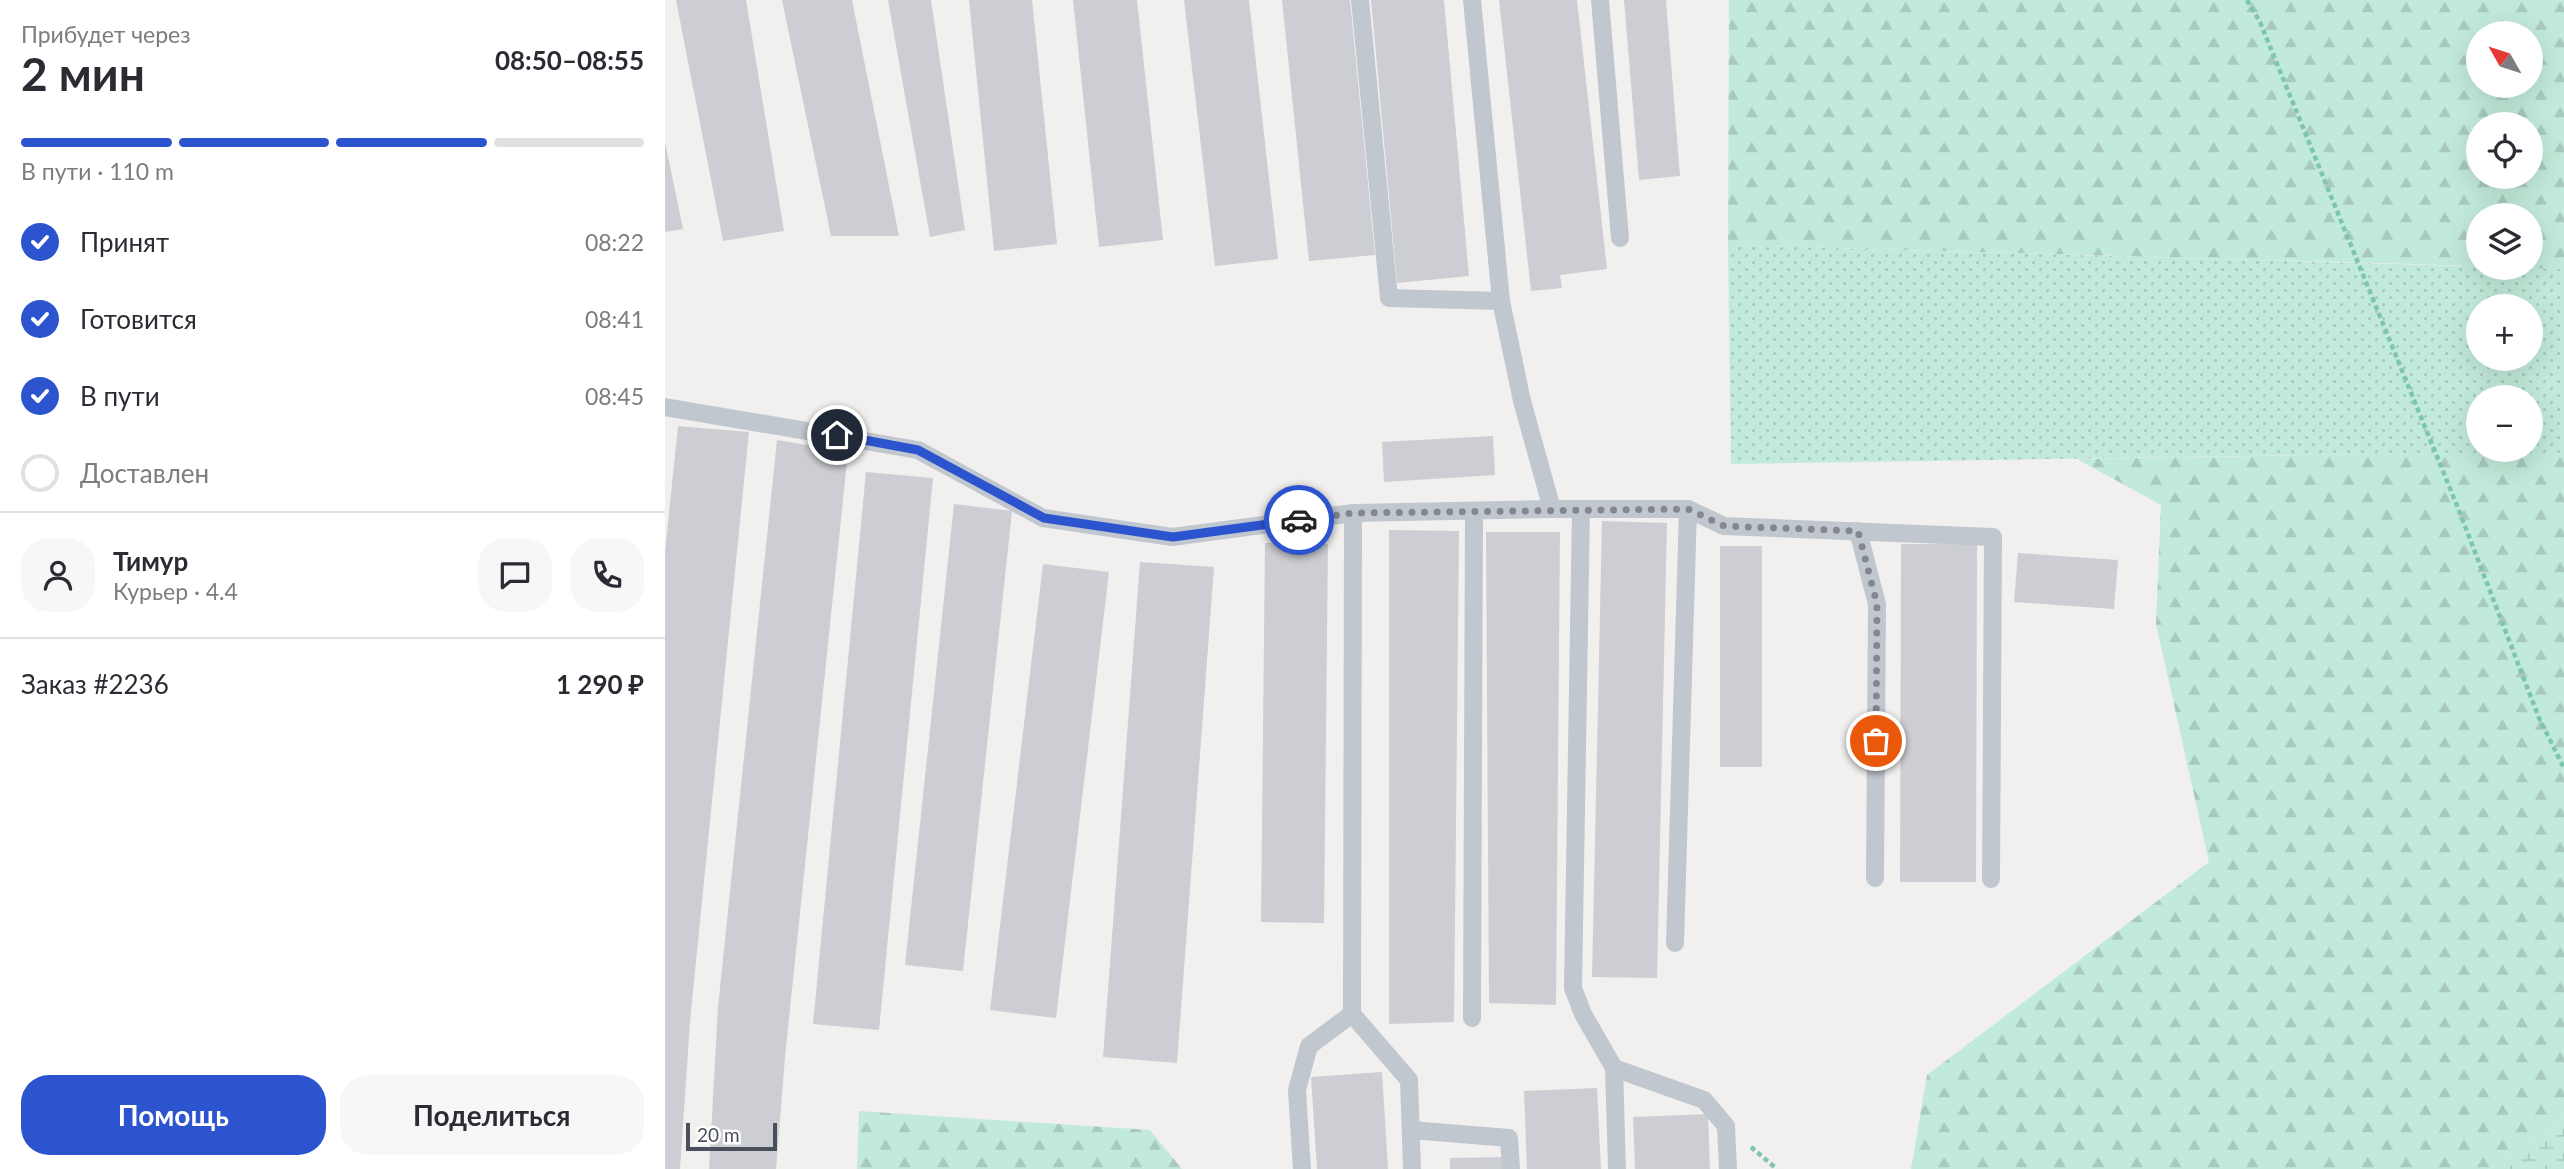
<!DOCTYPE html>
<html lang="ru">
<meta charset="utf-8">
<style>
body{margin:0;font-family:Lato,sans-serif;background:#f7f7f7;color:#2b2b33;height:100vh;display:flex;flex-direction:column;font-size:26px;white-space:nowrap}
*{box-sizing:border-box;margin:0}
p{font-size:23px;color:#7c7c81}
.icon{flex:none;width:38px;height:38px;fill:none;stroke:currentColor;stroke-width:2;stroke-linecap:round;stroke-linejoin:round}
.map{position:relative;flex:1;overflow:hidden}
.drawer{display:flex;flex-direction:column;background:#fff;width:665px}
.drawer>*{flex:none}
.needle{width:46px;rotate:309deg}
.tools{position:absolute;left:1801px;top:21px;display:grid;gap:14px}
.tools a{display:grid;place-items:center;width:77px;height:77px;border-radius:50%;background:#fff;box-shadow:0 7px 28px #0002;font-size:35px}
.scale{position:absolute;left:21px;bottom:18px;width:91px;box-sizing:border-box;padding-left:7px;border:4px solid #494f5b;border-top:0;font-size:19px;line-height:24px;white-space:nowrap;color:#494f5b;-webkit-text-stroke:5px #fff;paint-order:stroke}
.pin{position:absolute;display:grid;place-items:center;width:60px;height:60px;color:#fff;margin:-30px;border:4px solid #fff;border-radius:50%;box-shadow:0 2px 7px #0007}
.courier{position:absolute;display:grid;place-items:center;width:70px;height:70px;margin:-35px;border:5px solid #2c54ce;border-radius:50%;background:#fff;color:#222;box-shadow:0 2px 9px #0007}
.summary em{font-style:normal;font-weight:700}
.summary div{display:flex;flex-direction:column-reverse}
.summary{display:flex;align-items:center;justify-content:space-between;height:119px;padding:0 21px}
h1{font-size:46px;font-weight:700;line-height:52px}
.bar{display:grid;grid-template-columns:repeat(4,1fr);gap:10px 7px;align-content:center;height:84px;padding:0 21px}
.bar i{height:9px;border-radius:5px;background:#e1e1e2}
.bar .on{background:#2c54ce}
.bar p{grid-column:span 4}
.line{display:flex;align-items:center;gap:18px;padding:0 21px;border-top:2px solid #e1e1e2}
.line div{flex:1}
.round{display:grid;place-items:center;flex:none;width:74px;height:74px;border-radius:28px;background:#f7f7f7}
ol{padding:0 21px;list-style:none}
li{display:flex;align-items:center;gap:21px;height:77px}
li p{margin-inline-start:auto}
li .icon{padding:7px;border-radius:50%;background:#2c54ce;color:#fff;stroke-width:4}
li:last-child{color:#7c7c81}
li i{width:38px;height:38px;border:4px solid #e1e1e2;border-radius:50%}
.cta{display:flex;gap:14px;margin-top:auto;padding:14px 21px}
.cta a{flex:1;height:80px;border-radius:28px;background:#2c54ce;color:#fff;font-size:28px;font-weight:700;line-height:80px;text-align:center}
.cta a+a{background:#f7f7f7;color:#2b2b33}
main{display:flex;flex:1;min-height:0}
.map>svg:first-child{display:block}
.green{fill:url(#green-dots);fill-rule:evenodd}
.forest{fill:url(#forest-firs);fill-rule:evenodd}
.wetland{fill:url(#wetland-marsh)}
.building{fill:#ccced3}
.lines{fill:none;stroke-linecap:round;stroke-linejoin:round}
.path{stroke:#7ec5af;stroke-width:4.5;stroke-dasharray:5 3.5;stroke-linecap:butt}
.service{stroke:#c1c7cf;stroke-width:18}
.done{stroke:#84878f;stroke-width:7;stroke-dasharray:0 12.6}
.route{stroke:#2c54ce;stroke-width:9}
</style>
<main>
<section class="drawer">
<div class="summary"><div><h1>2 мин</h1><p>Прибудет через</p></div><em>08:50–08:55</em></div>
<div class="bar"><i class="on"></i><i class="on"></i><i class="on"></i><i></i><p>В пути · 110 m</p></div>
<ol>
<li><svg class="icon" aria-label="check" viewBox="0 0 24 24"><path d="M5 12l5 5 9-10"/></svg>Принят<p>08:22</p></li>
<li><svg class="icon" aria-label="check" viewBox="0 0 24 24"><path d="M5 12l5 5 9-10"/></svg>Готовится<p>08:41</p></li>
<li><svg class="icon" aria-label="check" viewBox="0 0 24 24"><path d="M5 12l5 5 9-10"/></svg>В пути<p>08:45</p></li>
<li><i></i>Доставлен</li>
</ol>
<div class="line" style="height:126px"><a class="round"><svg class="icon" aria-label="person" viewBox="0 0 24 24"><circle cx="12" cy="8" r="4"/><path d="M4 21q1-7 8-7t8 7"/></svg></a><div><b>Тимур</b><p>Курьер · 4.4</p></div><a class="round"><svg class="icon" aria-label="chat" viewBox="0 0 24 24"><path d="M4 5h16v11H9l-5 4z"/></svg></a><a class="round"><svg class="icon" aria-label="phone" viewBox="0 0 24 24"><path d="M5 4h4l2 5-3 2q2 4 5 5l2-3 5 2v4C11 20 4 13 5 4z"/></svg></a></div>
<div class="line" style="height:91px"><div>Заказ #2236</div><b>1 290 ₽</b></div>
<div class="cta"><a>Помощь</a><a>Поделиться</a></div>
</section>
<div class="map">
<svg width="1899" height="1169" viewBox="0 0 1899 1169">
<defs>
<pattern id="green-dots" width="8" height="8" patternUnits="userSpaceOnUse" patternTransform="scale(1.75)"><rect width="8" height="8" fill="#c2eada"/><path d="M2 2h.1M6 6h.1" fill="none" stroke="#a8cabd" stroke-width="1.8" stroke-linecap="round"/></pattern>
<pattern id="forest-firs" width="22" height="20" patternUnits="userSpaceOnUse" patternTransform="scale(1.75)"><rect width="22" height="20" fill="#c2eada"/><path d="M5 1l3.5 6h-7zM16 11l3.5 6h-7z" fill="#a8cabd"/></pattern>
<pattern id="wetland-marsh" width="20" height="14" patternUnits="userSpaceOnUse" patternTransform="scale(1.75)"><rect width="20" height="14" fill="#c2eada"/><path d="M1 5h8M5 5V1M11 12h8M15 12V8" fill="none" stroke="#a8cabd"/></pattern>
</defs>
<rect width="100%" height="100%" fill="#f1f0ef"/>
<path class="green" d="M 1063,245 L 1899,269 L 1899,454 L 1711,454 L 1066,464 ZM 1813,306 L 1866,306 L 1866,359 L 1813,359 ZM 1813,397 L 1866,397 L 1866,450 L 1813,450 Z"/>
<g class="forest">
<path d="M 1064,0 L 1899,0 L 1899,269 L 1864,268 L 1866,268 L 1866,215 L 1813,215 L 1813,266 L 1063,245 ZM 1813,33 L 1866,33 L 1866,86 L 1813,86 ZM 1813,124 L 1866,124 L 1866,177 L 1813,177 Z"/>
<path d="M 1711,454 L 1899,454 L 1899,1119 L 1824,1169 L 1246,1169 L 1262,1075 L 1544,862 L 1491,624 L 1496,505 L 1412,459 Z"/>
<path d="M 194,1111 L 485,1130 L 517,1169 L 192,1169 Z"/>
</g>
<path class="wetland" d="M 1899,1119 L 1899,1169 L 1824,1169 Z"/>
<g class="building">
<path d="M 11,0 L 81,0 L 119,231 L 58,241 Z"/>
<path d="M 117,0 L 187,0 L 234,236 L 166,236 Z"/>
<path d="M 223,0 L 266,0 L 300,230 L 265,237 Z"/>
<path d="M 304,0 L 367,0 L 392,244 L 329,251 Z"/>
<path d="M 408,0 L 472,0 L 498,240 L 434,247 Z"/>
<path d="M 519,0 L 584,0 L 613,259 L 550,266 Z"/>
<path d="M 617,0 L 685,0 L 710,255 L 644,261 Z"/>
<path d="M 706,0 L 779,0 L 804,276 L 732,283 Z"/>
<path d="M 834,0 L 912,0 L 942,269 L 895,275 L 897,288 L 866,291 Z"/>
<path d="M 959,0 L 1001,0 L 1015,176 L 974,180 Z"/>
<path d="M 0,142 L 18,229 L 0,232 Z"/>
<path d="M 13,426 L 84,432 L 25,1022 L 15,1169 L 0,1169 L 0,552 Z"/>
<path d="M 828,436 L 830,475 L 719,482 L 717,442 Z"/>
<path d="M 112,440 L 183,452 L 120,1057 L 111,1169 L 44,1169 L 53,1007 Z"/>
<path d="M 201,472 L 268,478 L 214,1030 L 148,1024 Z"/>
<path d="M 289,504 L 347,511 L 298,971 L 240,965 Z"/>
<path d="M 937,521 L 1002,523 L 992,978 L 927,977 Z"/>
<path d="M 724,530 L 794,531 L 789,1022 L 724,1024 Z"/>
<path d="M 821,532 L 895,532 L 891,1005 L 824,1003 Z"/>
<path d="M 600,543 L 663,544 L 659,923 L 596,922 Z"/>
<path d="M 1236,544 L 1312,544 L 1311,882 L 1235,882 Z"/>
<rect x="1055" y="546" width="42" height="221"/>
<path d="M 1353,553 L 1453,560 L 1449,609 L 1349,602 Z"/>
<path d="M 475,562 L 549,567 L 512,1063 L 438,1057 Z"/>
<path d="M 378,564 L 444,572 L 391,1018 L 325,1010 Z"/>
<path d="M 717,1072 L 723,1169 L 652,1169 L 646,1077 Z"/>
<path d="M 932,1088 L 936,1169 L 862,1169 L 859,1091 Z"/>
<path d="M 1043,1114 L 1045,1169 L 970,1169 L 968,1117 Z"/>
<path d="M 840,1157 L 840,1169 L 785,1169 L 785,1158 Z"/>
</g>
<g class="lines">
<g class="path">
<path d="M 1582,0 L 1595,22 L 1793,508 L 1874,718 L 1899,768"/>
<path d="M 1086,1147 L 1112,1169"/>
</g>
<g class="service">
<path d="M 695,0 L 724,298 L 836,301 L 807,0"/>
<path d="M 935,0 L 955,238"/>
<path d="M 836,301 L 857,401 L 887,509 L 1023,509 L 1059,526 L 1328,537 L 1326,879"/>
<path d="M 0,407 L 253,450 L 378,518 L 507,537 L 688,513 L 887,509"/>
<path d="M 916,509 L 908,988 L 918,1014 L 949,1068 L 952,1169"/>
<path d="M 688,513 L 687,1014 L 744,1080 L 747,1169"/>
<path d="M 1193,531 L 1212,604 L 1210,878"/>
<path d="M 1010,943 L 1023,509"/>
<path d="M 807,1018 L 809,512"/>
<path d="M 949,1068 L 1039,1100 L 1061,1126 L 1063,1169"/>
<path d="M 746,1130 L 844,1138 L 846,1169"/>
<path d="M 637,1169 L 632,1090 L 644,1046 L 687,1014"/>
</g>
</g>
<g class="lines">
<path class="done" d="M 634,520 L 688,513 L 1023,509 L 1059,526 L 1193,531 L 1212,604 L 1211,741"/>
<path class="route" d="M 172,435 L 253,450 L 379,518 L 508,537 L 634,520"/>
</g>
</svg>
<div class="tools">
<a><svg class="needle" viewBox="-14 -14 28 28"><path d="M0-13l5 13h-10z" fill="#e53935"/><path d="M0 13l5-13h-10z" fill="#7c7c81"/></svg></a>
<a><svg class="icon" aria-label="locate" viewBox="0 0 24 24"><circle cx="12" cy="12" r="6"/><path d="M12 2v4M12 18v4M2 12h4M18 12h4"/></svg></a>
<a><svg class="icon" aria-label="layers" viewBox="0 0 24 24"><path d="M12 4l9 5-9 5-9-5zM3 14l9 5 9-5"/></svg></a>
<a>+</a>
<a>−</a>
</div>
<div class="scale">20 m</div>
<div class="pin" style="left:1211px;top:741px;background:#ea580c"><svg class="icon" aria-label="bag" viewBox="0 0 24 24"><path d="M5 8h14l-1 12H6zM9 8a3 3 0 0 1 6 0"/></svg></div>
<div class="pin" style="left:172px;top:435px;background:#1f2937"><svg class="icon" aria-label="home" viewBox="0 0 24 24"><path d="M3 11l9-7 9 7M6 9v11h12V9"/></svg></div>
<div class="courier" style="left:634px;top:520px"><svg class="icon" aria-label="car" viewBox="0 0 24 24"><path d="M5 17H2v-5l4-1 3-4h7l3 4 3 1v5h-3M9 17h6M6 11h13"/><circle cx="7" cy="17" r="2"/><circle cx="17" cy="17" r="2"/></svg></div>
</div>
</main>
